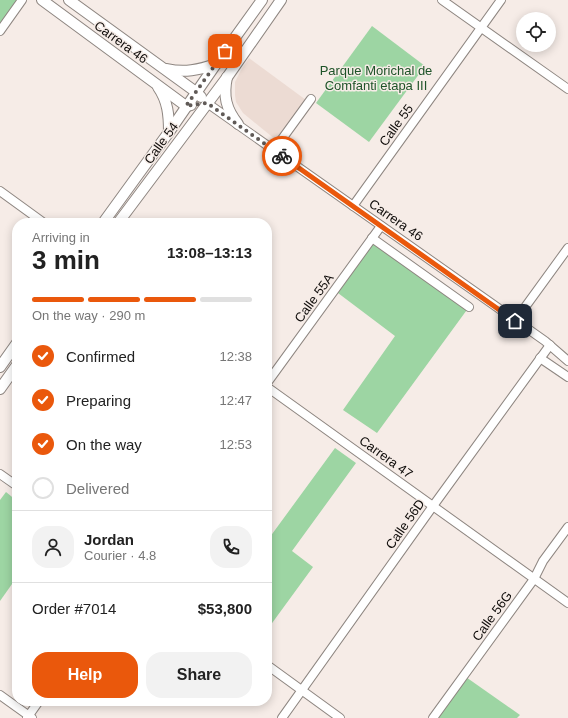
<!DOCTYPE html>
<meta charset="utf-8">
<style>
body{margin:0;font-family:Helvetica,sans-serif;background:#f2f2f2;color:#222;height:100vh;display:flex;flex-direction:column;font-size:15px;white-space:nowrap}
*{box-sizing:border-box;margin:0}
p{font-size:13px;color:#767676}
.icon{flex:none;width:22px;height:22px;fill:none;stroke:currentColor;stroke-width:2;stroke-linecap:round;stroke-linejoin:round}
.map{position:relative;flex:1;overflow:hidden}
.drawer{position:absolute;left:12px;top:218px;width:260px;height:488px;display:flex;flex-direction:column;background:#fff;border-radius:16px;box-shadow:0 2px 10px #0003}
.drawer>*{flex:none}
.buttons{position:absolute;left:516px;top:12px;display:grid;gap:8px}
.buttons a{display:grid;place-items:center;width:40px;height:40px;border-radius:50%;background:#fff;box-shadow:0 2px 10px #0003;font-size:20px}
.pin{position:absolute;display:grid;place-items:center;width:34px;height:34px;color:#fff;margin:-17px;border-radius:8px;box-shadow:0 2px 6px #0006}
.courier{position:absolute;display:grid;place-items:center;width:40px;height:40px;margin:-20px;border:3px solid #ea580c;border-radius:50%;background:#fff;color:#222;box-shadow:0 1px 5px #0007}
.overview em{font-style:normal;font-weight:700}
.overview div{display:flex;flex-direction:column-reverse}
.overview{display:flex;align-items:center;justify-content:space-between;height:68px;padding:0 20px}
h1{font-size:26px;font-weight:700;line-height:30px}
.bar{display:grid;grid-template-columns:repeat(4,1fr);gap:6px 4px;align-content:center;height:48px;padding:0 20px}
.bar i{height:5px;border-radius:3px;background:#e0e0e0}
.bar .active{background:#ea580c}
.bar p{grid-column:span 4}
.line{display:flex;align-items:center;gap:10px;padding:0 20px;border-top:1px solid #e0e0e0}
.line div{flex:1}
.round{display:grid;place-items:center;flex:none;width:42px;height:42px;border-radius:16px;background:#f2f2f2}
ol{padding:0 20px;list-style:none}
li{display:flex;align-items:center;gap:12px;height:44px}
li p{margin-inline-start:auto}
li .icon{padding:4px;border-radius:50%;background:#ea580c;color:#fff;stroke-width:4}
li:last-child{color:#767676}
li i{width:22px;height:22px;border:2px solid #e0e0e0;border-radius:50%}
.action{display:flex;gap:8px;margin-top:auto;padding:8px 20px}
.action a{flex:1;height:46px;border-radius:16px;background:#ea580c;color:#fff;font-size:16px;font-weight:700;line-height:46px;text-align:center}
.action a+a{background:#f2f2f2;color:#222}
.map>svg:first-child{display:block}
.built{fill:#ecdbd3}
.green{fill:#9dd5a3}
.lines{fill:none;stroke-linecap:round;stroke-linejoin:round}
.minor-casing{stroke:#8e8681;stroke-width:10}
.major-casing{stroke:#8e8681;stroke-width:12}
.minor{stroke:#fff;stroke-width:8}
.major{stroke:#fff;stroke-width:10}
.done{stroke:#605a57;stroke-width:4;stroke-dasharray:0 7.2}
.route{stroke:#ea580c;stroke-width:5}
.labels{text-anchor:middle;dominant-baseline:central;stroke-width:3;stroke-linejoin:round;paint-order:stroke}
.street-label{font-size:13px;fill:#0f0c0a;stroke:#f6ece7}
.park-label{font-size:13px;fill:#1e5328;stroke:#f6ece7}
</style>
<div class="map">
<svg width="568" height="718" viewBox="0 0 568 718">
<rect width="100%" height="100%" fill="#f6ece7"/>
<path class="built" d="M 249,58 L 306,100 L 276,140 L 243,113 L 236,102 L 235,95 L 235,82 L 241,70 Z"/>
<g class="green">
<path d="M 0,0 L 22,0 L 0,31 Z"/>
<path d="M 372,26 L 425,66 L 369,142 L 316,103 Z"/>
<path d="M 372,238 L 469,307 L 377,433 L 343,410 L 395,336 L 334,290 Z"/>
<path d="M 335,448 L 356,463 L 292,551 L 313,567 L 267,630 L 267,541 Z"/>
<path d="M 6,492 L 17,501 L 17,577 L 0,601 L 0,500 Z"/>
<path d="M 463,675 L 513,710 L 520,715 L 517,718 L 433,718 Z"/>
</g>
<g class="lines">
<defs>
<g id="minor">
<path d="M 442,0 L 568,89"/>
<path d="M 0,31 L 22,0"/>
<path d="M 207,103 L 545,341 L 568,361"/>
<path d="M 274,150 L 311,99"/>
<path d="M 0,191 L 44,223"/>
<path d="M 353,206 L 501,0"/>
<path d="M 372,238 L 469,307"/>
<path d="M 515,321 L 568,248"/>
<path d="M 540,358 L 568,377"/>
<path d="M 267,383 L 381,226"/>
<path d="M 267,387 L 568,603"/>
<path d="M 0,474 L 17,486"/>
<path d="M 267,665 L 340,718"/>
<path d="M 0,695 L 32,718"/>
<path d="M 27,718 L 39,701"/>
<path d="M 282,718 L 433,506 L 550,345"/>
<path d="M 433,718 L 534,579 L 543,561 L 568,527"/>
</g>
<g id="major">
<path d="M 42,0 L 186,106 L 191,105"/>
<path d="M 69,0 L 196,92 L 201,97"/>
<path d="M 167,69 C 184,73 199,70 216,64"/>
<path d="M 227,77 C 223,96 226,109 238,124"/>
<path d="M 158,87 C 168,101 169,116 169,132"/>
<path d="M 103,223 L 169,132 L 216,64 L 262,0"/>
<path d="M 118,223 L 228,76 L 281,0"/>
<path d="M 0,367 L 17,343"/>
<path d="M 0,389 L 17,365"/>
</g>
</defs>
<use href="#minor" class="minor-casing"/>
<use href="#major" class="major-casing"/>
<use href="#minor" class="minor"/>
<use href="#major" class="major"/>
</g>
<g class="lines">
<path class="done" d="M 225,51 L 186,106 L 207,103 L 282,156"/>
<path class="route" d="M 282,156 L 515,321"/>
</g>
<g class="labels">
<g class="street-label">
<text transform="translate(121 42) rotate(36)">Carrera 46</text>
<text transform="translate(396 125) rotate(-54)">Calle 55</text>
<text transform="translate(161 143) rotate(-54)">Calle 54</text>
<text transform="translate(396 220) rotate(35)">Carrera 46</text>
<text transform="translate(314 298) rotate(-54)">Calle 55A</text>
<text transform="translate(386 457) rotate(36)">Carrera 47</text>
<text transform="translate(405 524) rotate(-55)">Calle 56D</text>
<text transform="translate(492 616) rotate(-54)">Calle 56G</text>
</g>
<g class="park-label">
<text x="376" y="70">Parque Morichal de<tspan x="376" dy="15">Comfanti etapa III</tspan></text>
</g>
</g>
</svg>
<div class="buttons">
<a><svg class="icon" aria-label="locate" viewBox="0 0 24 24"><circle cx="12" cy="12" r="6"/><path d="M12 2v4M12 18v4M2 12h4M18 12h4"/></svg></a>
</div>
<div class="pin" style="left:225px;top:51px;background:#ea580c"><svg class="icon" aria-label="bag" viewBox="0 0 24 24"><path d="M5 8h14l-1 12H6zM9 8a3 3 0 0 1 6 0"/></svg></div>
<div class="pin" style="left:515px;top:321px;background:#1f2937"><svg class="icon" aria-label="home" viewBox="0 0 24 24"><path d="M3 11l9-7 9 7M6 9v11h12V9"/></svg></div>
<div class="courier" style="left:282px;top:156px"><svg class="icon" aria-label="bike" viewBox="0 0 24 24"><circle cx="6" cy="16" r="4"/><circle cx="18" cy="16" r="4"/><path d="M6 16l4-8h5l3 8M10 8l3 8H6M13 5h3"/></svg></div>
<section class="drawer">
<div class="overview"><div><h1>3 min</h1><p>Arriving in</p></div><em>13:08–13:13</em></div>
<div class="bar"><i class="active"></i><i class="active"></i><i class="active"></i><i></i><p>On the way · 290 m</p></div>
<ol>
<li><svg class="icon" aria-label="check" viewBox="0 0 24 24"><path d="M5 12l5 5 9-10"/></svg>Confirmed<p>12:38</p></li>
<li><svg class="icon" aria-label="check" viewBox="0 0 24 24"><path d="M5 12l5 5 9-10"/></svg>Preparing<p>12:47</p></li>
<li><svg class="icon" aria-label="check" viewBox="0 0 24 24"><path d="M5 12l5 5 9-10"/></svg>On the way<p>12:53</p></li>
<li><i></i>Delivered</li>
</ol>
<div class="line" style="height:72px"><a class="round"><svg class="icon" aria-label="person" viewBox="0 0 24 24"><circle cx="12" cy="8" r="4"/><path d="M4 21q1-7 8-7t8 7"/></svg></a><div><b>Jordan</b><p>Courier · 4.8</p></div><a class="round"><svg class="icon" aria-label="phone" viewBox="0 0 24 24"><path d="M5 4h4l2 5-3 2q2 4 5 5l2-3 5 2v4C11 20 4 13 5 4z"/></svg></a></div>
<div class="line" style="height:52px"><div>Order #7014</div><b>$53,800</b></div>
<div class="action"><a>Help</a><a>Share</a></div>
</section>
</div>
